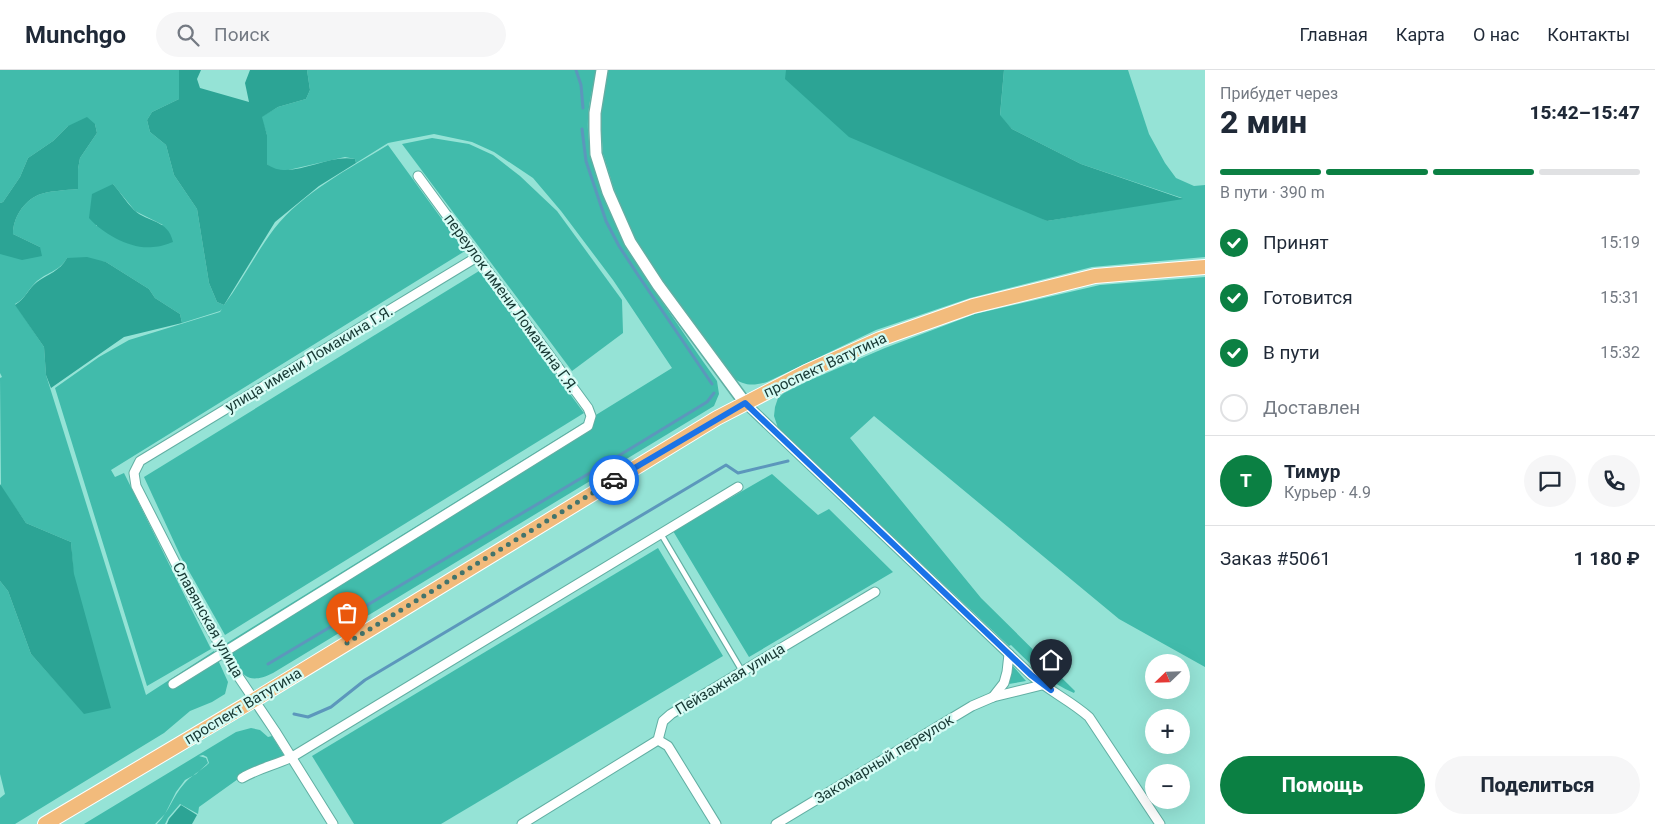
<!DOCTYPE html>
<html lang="ru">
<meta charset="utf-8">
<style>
body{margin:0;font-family:Roboto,sans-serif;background:#f6f6f7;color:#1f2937;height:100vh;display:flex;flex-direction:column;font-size:19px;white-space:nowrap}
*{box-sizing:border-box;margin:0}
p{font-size:16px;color:#747a83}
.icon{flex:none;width:28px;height:28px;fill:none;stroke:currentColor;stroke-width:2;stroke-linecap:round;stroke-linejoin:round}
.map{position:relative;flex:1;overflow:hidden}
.details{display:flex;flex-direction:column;background:#fff;width:450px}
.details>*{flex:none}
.needle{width:32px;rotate:247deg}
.tools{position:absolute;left:1145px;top:584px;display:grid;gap:10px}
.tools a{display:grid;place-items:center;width:45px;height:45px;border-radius:50%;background:#fff;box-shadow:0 5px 20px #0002;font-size:25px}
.pin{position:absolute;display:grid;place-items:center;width:42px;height:42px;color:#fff;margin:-51px -21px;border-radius:50% 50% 50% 0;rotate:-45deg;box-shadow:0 0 5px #0007}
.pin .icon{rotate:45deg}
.courier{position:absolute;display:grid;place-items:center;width:50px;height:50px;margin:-25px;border:4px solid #1a73e8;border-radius:50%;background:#fff;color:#222;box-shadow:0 1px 6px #0007}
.headline em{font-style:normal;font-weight:800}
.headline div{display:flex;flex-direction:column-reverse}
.headline{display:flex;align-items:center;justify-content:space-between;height:85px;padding:0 15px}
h1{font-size:32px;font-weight:800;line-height:38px}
.bar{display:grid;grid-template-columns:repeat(4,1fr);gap:8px 5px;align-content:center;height:60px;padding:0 15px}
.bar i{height:6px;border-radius:4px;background:#e0e1e3}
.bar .active{background:#0b8043}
.bar p{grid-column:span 4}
.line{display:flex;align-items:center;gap:12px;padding:0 15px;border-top:1px solid #e0e1e3}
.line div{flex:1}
.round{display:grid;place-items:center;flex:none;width:52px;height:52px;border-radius:26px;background:#f6f6f7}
ol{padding:0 15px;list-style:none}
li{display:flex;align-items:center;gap:15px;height:55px}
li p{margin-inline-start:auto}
li .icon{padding:5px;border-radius:50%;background:#0b8043;color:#fff;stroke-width:4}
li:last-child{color:#747a83}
li i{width:28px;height:28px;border:2px solid #e0e1e3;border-radius:50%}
.button{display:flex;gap:10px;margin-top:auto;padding:10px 15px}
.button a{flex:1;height:58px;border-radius:30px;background:#0b8043;color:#fff;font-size:20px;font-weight:800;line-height:58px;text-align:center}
.button a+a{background:#f6f6f7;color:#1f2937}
header{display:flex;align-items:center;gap:30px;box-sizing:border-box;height:70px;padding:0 25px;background:#fff;border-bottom:1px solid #e0e1e3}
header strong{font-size:24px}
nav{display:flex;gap:28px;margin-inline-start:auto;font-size:18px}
.search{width:350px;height:45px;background:#f6f6f7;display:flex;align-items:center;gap:12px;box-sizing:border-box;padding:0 18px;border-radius:28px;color:#747a83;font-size:19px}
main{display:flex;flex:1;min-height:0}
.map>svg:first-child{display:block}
.green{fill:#41bbab;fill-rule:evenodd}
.forest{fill:#2ca495}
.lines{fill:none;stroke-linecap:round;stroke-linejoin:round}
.stream{stroke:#5c97bc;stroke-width:3}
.service-casing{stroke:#61afa3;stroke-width:7}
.minor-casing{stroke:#61afa3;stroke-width:11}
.tertiary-casing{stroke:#61afa3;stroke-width:14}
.primary-casing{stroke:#fff;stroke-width:16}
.service{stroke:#fff;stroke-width:4.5}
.minor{stroke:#fff;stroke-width:9}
.tertiary{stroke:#fff;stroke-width:11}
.primary{stroke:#f2bb7c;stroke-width:14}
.done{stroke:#43746c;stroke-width:5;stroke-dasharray:0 9}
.route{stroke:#1a73e8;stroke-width:6}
.labels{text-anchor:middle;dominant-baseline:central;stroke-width:4.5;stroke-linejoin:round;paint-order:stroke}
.street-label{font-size:15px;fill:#173833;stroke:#d6fcf5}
</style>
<header>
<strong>Munchgo</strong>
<div class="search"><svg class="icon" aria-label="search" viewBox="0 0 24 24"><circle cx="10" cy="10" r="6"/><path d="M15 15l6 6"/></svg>Поиск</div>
<nav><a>Главная</a><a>Карта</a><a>О нас</a><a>Контакты</a></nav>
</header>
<main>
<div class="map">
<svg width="1205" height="754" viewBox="0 0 1205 754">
<rect width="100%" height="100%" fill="#95e3d6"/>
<g class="green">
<path d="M 0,0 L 179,0 L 179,29 L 152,42 L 147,50 L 150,62 L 166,75 L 174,105 L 197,139 L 209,213 L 217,232 L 224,235 C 242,211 256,183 274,159 C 303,122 349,99 388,75 L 465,181 L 111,400 L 115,407 L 124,403 L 211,579 L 147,616 L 55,318 L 99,287 L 129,270 L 220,242 L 222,239 L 220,241 L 182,253 L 180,244 L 155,228 L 149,219 L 106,192 L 67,188 C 58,203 46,202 35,213 C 27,221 25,229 15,234 L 44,277 L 46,305 L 146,625 L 214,581 L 228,612 L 225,624 L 212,632 L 190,641 L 164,663 L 15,754 L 0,754 L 0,728 L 5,724 L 0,704 L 0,511 L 8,521 L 31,584 L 84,643 L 71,472 L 26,453 L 1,417 L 0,308 L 2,307 L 0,303 L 0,184 L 40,177 L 13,164 C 13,148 23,132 38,125 C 47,121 67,120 78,119 L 78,99 L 80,88 L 97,63 L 95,54 L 68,56 L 53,71 L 28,88 L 20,107 L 3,132 L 0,133 ZM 113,114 L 135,141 L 163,155 L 96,156 Z"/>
<path d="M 307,0 L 597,0 C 592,20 587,39 588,60 C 592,125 629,180 663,233 C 681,259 698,285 717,311 L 719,324 L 714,336 L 273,603 C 241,619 239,597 227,573 L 672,298 L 613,210 L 561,141 L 533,108 L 494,82 L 472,72 L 434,64 L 388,73 L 356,93 L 355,89 L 345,87 L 284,101 L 274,100 L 267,94 L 267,65 L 261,47 L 278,37 L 306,29 L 310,20 Z"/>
<path d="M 608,0 L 786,0 L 786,9 L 1047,151 L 1182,128 L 1081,94 L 1012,59 L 1000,46 L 1004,0 L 1128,0 L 1149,64 L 1165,93 L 1176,108 L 1194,116 L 1205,115 L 1205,187 L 1092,197 L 970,228 L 876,260 L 767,312 C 753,316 744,316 732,307 L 663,211 L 634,169 L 614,119 L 603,84 L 600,44 Z"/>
<path d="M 432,68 L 469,74 L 493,85 L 520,106 L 557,141 L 622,230 L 623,263 L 572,301 L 402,74 Z"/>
<path d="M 479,201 L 584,343 L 225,565 L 181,487 L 144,407 Z"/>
<path d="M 1205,207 L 1205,597 L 1119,549 L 874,346 L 850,368 L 981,528 L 1075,621 L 1074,623 C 1048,612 1030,594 1011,575 L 1009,576 L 778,358 L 774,346 L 775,337 L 778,328 L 784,323 L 808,311 L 885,278 L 975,244 L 1100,215 Z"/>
<path d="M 772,404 L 818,445 L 829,439 L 893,502 L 749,587 L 673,461 Z"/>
<path d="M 658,478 L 723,586 L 441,754 L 354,754 L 312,686 Z"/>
<path d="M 1013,596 L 1026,611 L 1009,614 Z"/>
<path d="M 251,658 L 260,660 L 268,667 L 272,666 L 285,687 L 252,699 L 199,737 L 198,744 L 180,734 L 168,748 L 165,754 L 157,754 C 170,741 172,727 184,714 C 189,707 202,700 209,693 L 207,687 L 203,685 L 199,686 L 206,688 L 208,693 L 196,704 L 185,710 L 176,722 L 165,744 L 155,754 L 84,754 L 236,662 Z"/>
</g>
<g class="forest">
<path d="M 179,0 L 201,0 L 197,9 L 200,18 L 249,32 L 245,13 L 250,0 L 307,0 L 310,20 L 306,29 L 278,37 L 262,47 L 267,65 L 267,94 C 289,112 327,83 355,89 L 356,93 L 319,116 L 275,152 L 224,235 L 217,232 L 209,213 L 197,139 L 174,105 L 166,75 L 150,62 L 147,50 L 152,42 L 179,29 Z"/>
<path d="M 786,0 L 1004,0 L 1000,45 L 1012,59 L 1081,94 L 1183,129 L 1047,151 L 849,67 L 785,9 Z"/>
<path d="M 87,47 L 95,54 L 97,63 L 80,88 L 78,99 L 78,119 C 67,120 47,121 38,125 C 23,132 13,148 13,164 L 40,177 L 42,186 L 22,190 L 0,184 L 0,133 L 3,132 L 20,107 L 28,88 L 53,71 L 68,56 Z"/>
<path d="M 113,114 C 120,122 126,132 134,140 C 148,153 168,149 173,172 C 167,174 160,177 153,177 C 132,180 103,164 89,148 L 92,124 Z"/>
<path d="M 87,187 L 106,192 L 149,219 L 155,228 L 180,244 L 182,253 L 124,267 L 51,318 L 46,305 L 44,277 L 15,235 C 26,228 28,219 37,212 C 49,203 59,202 67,188 Z"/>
<path d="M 0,414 L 26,453 L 71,472 L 74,504 L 111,638 L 84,644 L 31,584 L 8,521 L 0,511 Z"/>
<path d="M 181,735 L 197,745 L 192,754 L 167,754 L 169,749 Z"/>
</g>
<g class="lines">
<g class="stream">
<path d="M 576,0 L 581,15 L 583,38"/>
<path d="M 582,59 L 586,91 L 606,151 L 619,176 L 638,205 L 712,314"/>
<path d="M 268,594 L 610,391 L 707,332 L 714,323"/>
<path d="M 294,644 L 308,647 L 331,637 L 365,610 L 726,395 L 738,403 L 788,391"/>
</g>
<defs>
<path id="service" d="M 661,464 L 742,601"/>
<g id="minor">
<path d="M 745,333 L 1031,605 C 1049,621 1071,631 1089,647 L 1160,754"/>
<path d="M 173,614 L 588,356 L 591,346 L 588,338 L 418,106"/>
<path d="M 993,627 L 1004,613 L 1007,602 L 1009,584"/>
<path d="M 658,670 L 668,676 L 716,754"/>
<path d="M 242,708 C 257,699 275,695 292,687 L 738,417"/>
<path d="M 333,754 L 275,661 L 236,603 L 200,541 L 136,416 L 134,403 L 140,391 L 477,187"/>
<path d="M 522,754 L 658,670 L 663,651 L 671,644 L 875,522"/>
<path d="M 776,754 L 972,636 L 993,627 L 1042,615"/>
</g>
<path id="tertiary" d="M 602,0 L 595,43 L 595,60 L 596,84 L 608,122 L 630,172 L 658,215 L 745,333"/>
<path id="primary" d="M 45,754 L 254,630 L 717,348 L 806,302 L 880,269 L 973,236 L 1095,206 L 1205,197"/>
</defs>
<use href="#service" class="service-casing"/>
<use href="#minor" class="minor-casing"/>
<use href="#tertiary" class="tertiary-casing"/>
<use href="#primary" class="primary-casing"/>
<use href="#service" class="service"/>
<use href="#minor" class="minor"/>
<use href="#tertiary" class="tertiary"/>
<use href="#primary" class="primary"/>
</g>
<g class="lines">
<path class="done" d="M 347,573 L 614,410"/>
<path class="route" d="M 614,410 L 745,333 L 1031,605 L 1051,620"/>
</g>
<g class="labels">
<g class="street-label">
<text transform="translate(511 233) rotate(54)">переулок имени Ломакина Г.Я.</text>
<text transform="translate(309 289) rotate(-31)">улица имени Ломакина Г.Я.</text>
<text transform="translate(825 295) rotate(-25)">проспект Ватутина</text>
<text transform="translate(208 550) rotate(61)">Славянская улица</text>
<text transform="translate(730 609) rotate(-31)">Пейзажная улица</text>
<text transform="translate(243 636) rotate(-31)">проспект Ватутина</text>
<text transform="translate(884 689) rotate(-31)">Закомарный переулок</text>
</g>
</g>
</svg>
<div class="tools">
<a><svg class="needle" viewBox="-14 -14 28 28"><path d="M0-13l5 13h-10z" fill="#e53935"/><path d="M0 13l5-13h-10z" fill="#747a83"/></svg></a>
<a>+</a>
<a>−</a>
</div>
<div class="pin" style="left:347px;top:573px;background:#ea580c"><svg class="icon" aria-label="bag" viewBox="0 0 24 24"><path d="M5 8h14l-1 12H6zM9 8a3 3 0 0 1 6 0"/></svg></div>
<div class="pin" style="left:1051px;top:620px;background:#1f2937"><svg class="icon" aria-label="home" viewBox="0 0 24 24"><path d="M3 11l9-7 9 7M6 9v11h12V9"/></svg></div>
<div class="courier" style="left:614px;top:410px"><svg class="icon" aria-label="car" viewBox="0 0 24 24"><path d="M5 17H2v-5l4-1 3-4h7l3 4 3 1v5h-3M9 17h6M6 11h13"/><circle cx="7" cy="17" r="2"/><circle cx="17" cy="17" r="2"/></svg></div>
</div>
<section class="details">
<div class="headline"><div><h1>2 мин</h1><p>Прибудет через</p></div><em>15:42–15:47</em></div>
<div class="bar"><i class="active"></i><i class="active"></i><i class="active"></i><i></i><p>В пути · 390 m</p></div>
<ol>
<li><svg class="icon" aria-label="check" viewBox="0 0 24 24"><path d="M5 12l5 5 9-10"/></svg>Принят<p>15:19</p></li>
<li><svg class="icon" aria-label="check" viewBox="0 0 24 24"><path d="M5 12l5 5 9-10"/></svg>Готовится<p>15:31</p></li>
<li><svg class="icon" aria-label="check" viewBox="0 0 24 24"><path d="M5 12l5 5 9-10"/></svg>В пути<p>15:32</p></li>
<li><i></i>Доставлен</li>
</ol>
<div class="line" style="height:90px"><b class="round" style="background:#0b8043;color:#fff">Т</b><div><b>Тимур</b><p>Курьер · 4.9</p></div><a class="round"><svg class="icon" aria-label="chat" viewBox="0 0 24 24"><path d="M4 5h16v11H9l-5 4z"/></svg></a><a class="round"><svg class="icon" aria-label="phone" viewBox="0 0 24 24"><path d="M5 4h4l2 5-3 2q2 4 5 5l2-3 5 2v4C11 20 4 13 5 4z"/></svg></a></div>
<div class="line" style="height:65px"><div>Заказ #5061</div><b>1 180 ₽</b></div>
<div class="button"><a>Помощь</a><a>Поделиться</a></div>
</section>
</main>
